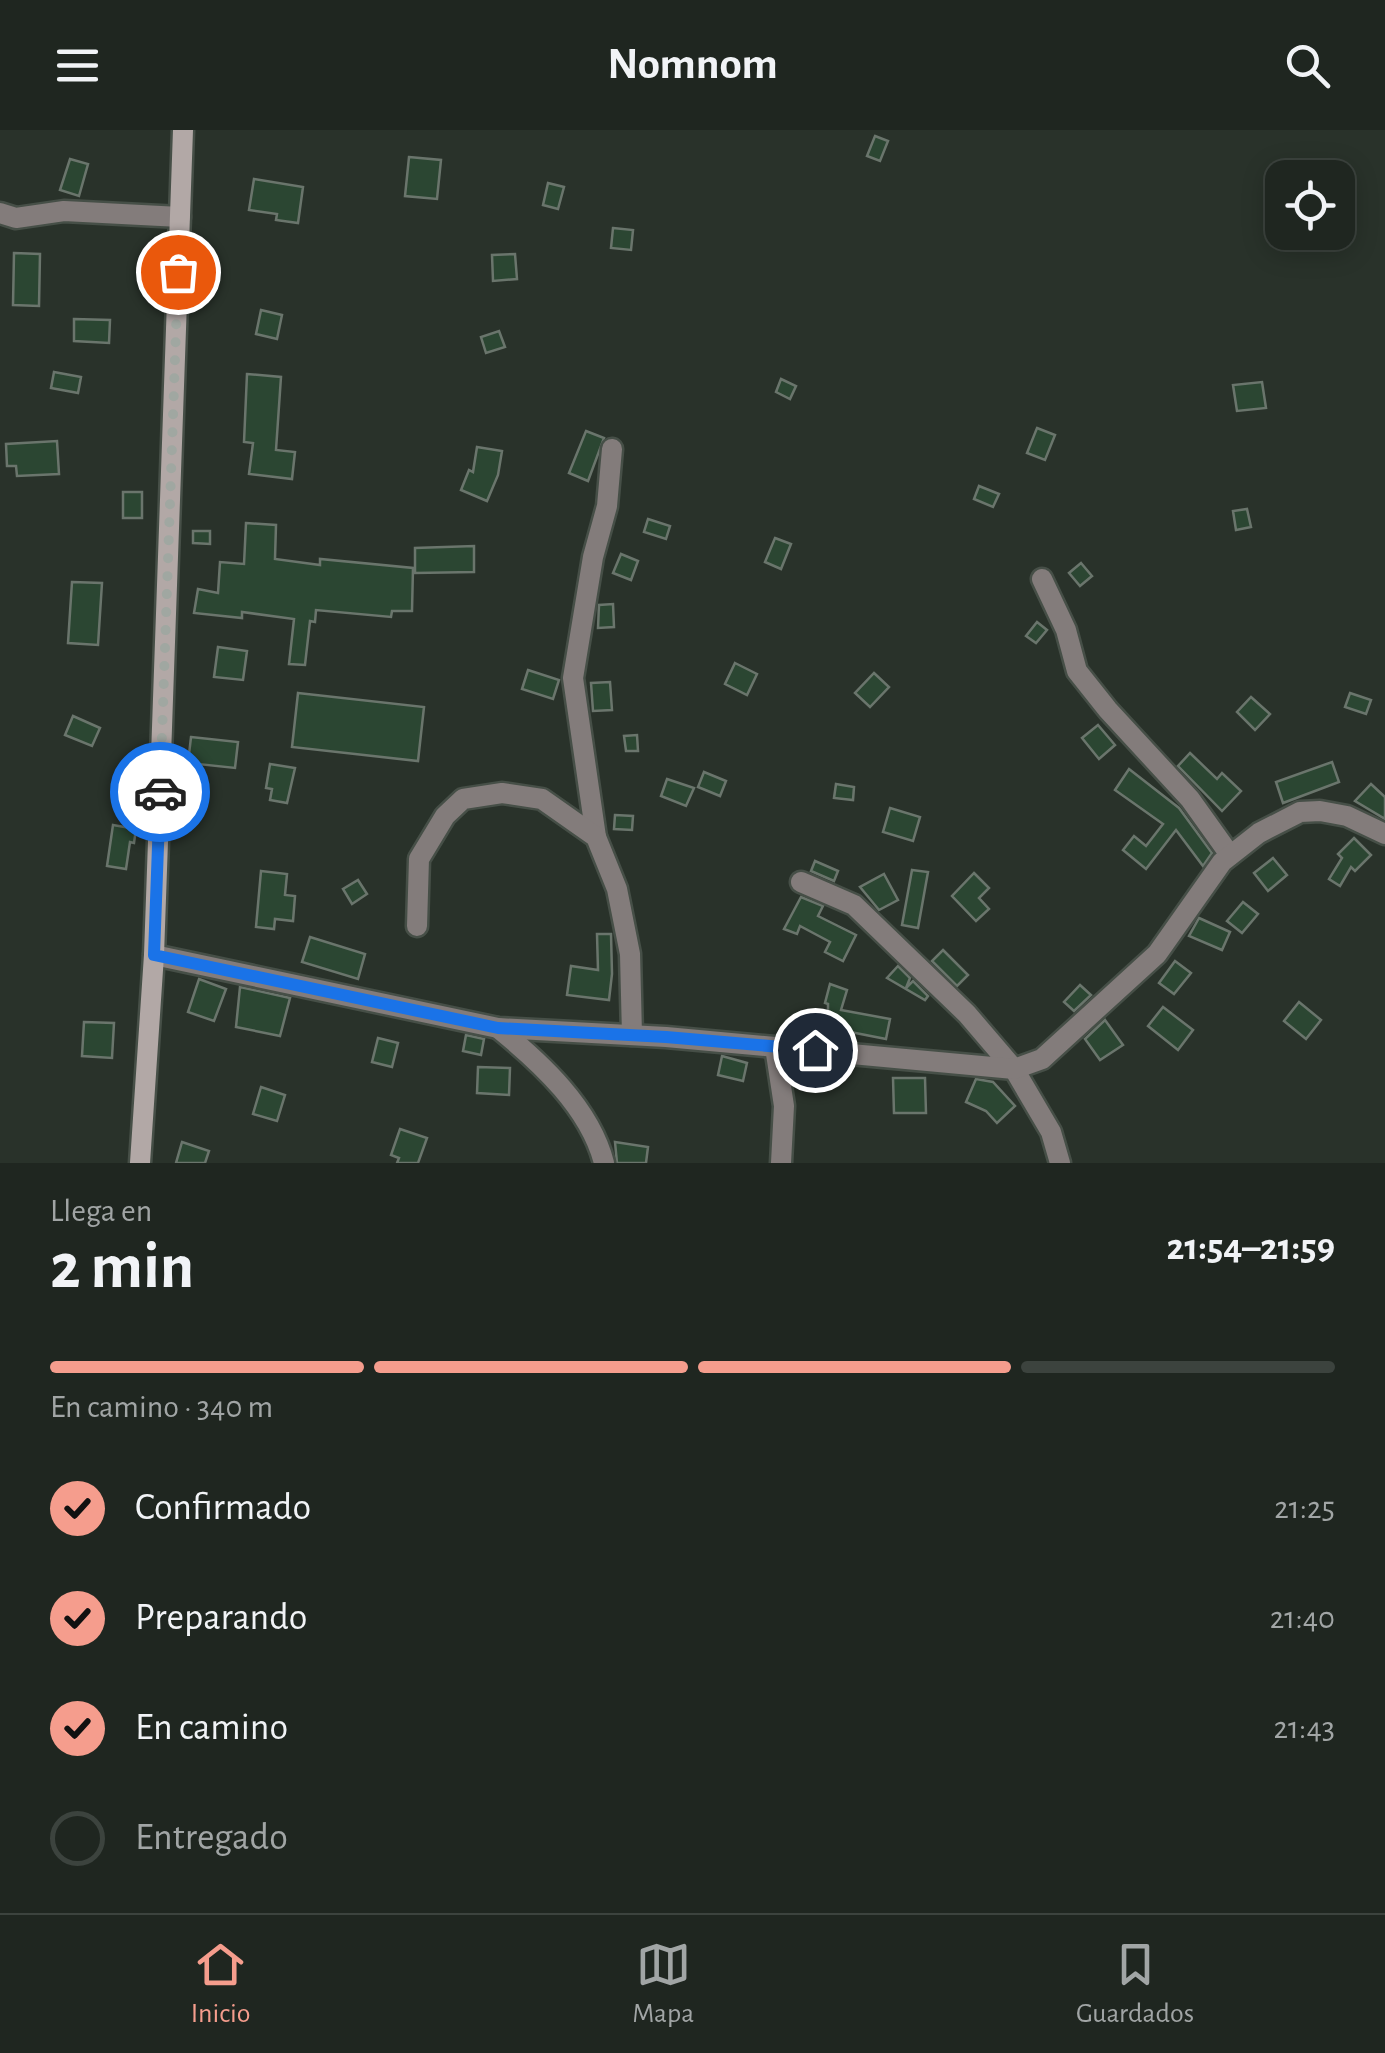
<!DOCTYPE html>
<html lang="es">
<meta charset="utf-8">
<style>
body{margin:0;font-family:"Alegreya Sans",sans-serif;background:#2c322d;color:#f1f3f6;height:100vh;display:flex;flex-direction:column;font-size:38px;white-space:nowrap}
*{box-sizing:border-box;margin:0}
p{font-size:32px;color:#a1a5a5}
.icon{flex:none;width:55px;height:55px;fill:none;stroke:currentColor;stroke-width:2;stroke-linecap:round;stroke-linejoin:round}
.map{position:relative;height:1033px;overflow:hidden}
.drawer{display:flex;flex-direction:column;background:#1f2620;flex:1}
.drawer>*{flex:none}
.buttons{position:absolute;left:1265px;top:30px;display:grid;gap:20px}
.buttons a{display:grid;place-items:center;width:90px;height:90px;border-radius:20px;background:#1f2620;box-shadow:0 5px 25px #0003,0 0 0 2px #3c433e;font-size:50px}
.pin{position:absolute;display:grid;place-items:center;width:85px;height:85px;color:#fff;margin:-42px;border:5px solid #fff;border-radius:50%;box-shadow:0 2px 10px #0007}
.courier{position:absolute;display:grid;place-items:center;width:100px;height:100px;margin:-50px;border:8px solid #1a73e8;border-radius:50%;background:#fff;color:#222;box-shadow:0 2px 12px #0007}
.headline em{font-style:normal;font-weight:600}
.headline div{display:flex;flex-direction:column-reverse}
.headline{display:flex;align-items:center;justify-content:space-between;height:170px;padding:0 50px}
h1{font-size:65px;font-weight:600;line-height:75px}
.bar{display:grid;grid-template-columns:repeat(4,1fr);gap:15px 10px;align-content:center;height:120px;padding:0 50px}
.bar i{height:12px;border-radius:8px;background:#3c433e}
.bar .active{background:#f59d8d}
.bar p{grid-column:span 4}
ol{padding:0 50px;list-style:none}
li{display:flex;align-items:center;gap:30px;height:110px}
li p{margin-inline-start:auto}
li .icon{padding:10px;border-radius:50%;background:#f59d8d;color:#111;stroke-width:4}
li:last-child{color:#a1a5a5}
li i{width:55px;height:55px;border:5px solid #3c433e;border-radius:50%}
header{display:flex;justify-content:space-between;align-items:center;height:130px;padding:0 50px;background:#1f2620;font-size:45px;font-weight:600}
.dock{display:flex;justify-content:space-around;align-items:center;height:140px;border-top:2px solid #3c433e;background:#1f2620;font-size:28px;color:#a1a5a5}
.dock a{display:grid;justify-items:center;gap:5px}
.dock .active{color:#f59d8d}
.map>svg:first-child{display:block}
.building{fill:#2b4632;stroke:#6a756c;stroke-width:2.5}
.lines{fill:none;stroke-linecap:round;stroke-linejoin:round}
.street-casing{stroke:#464f47;stroke-width:25}
.secondary-casing{stroke:#464f47;stroke-width:25}
.street{stroke:#837c7b;stroke-width:20}
.secondary{stroke:#b2a8a6;stroke-width:20}
.done{stroke:#a0a7a1;stroke-width:10;stroke-dasharray:0 18}
.route{stroke:#1a73e8;stroke-width:12}
</style>
<header><svg class="icon" aria-label="menu" viewBox="0 0 24 24"><path d="M4 6h16M4 12h16M4 18h16"/></svg>Nomnom<svg class="icon" aria-label="search" viewBox="0 0 24 24"><circle cx="10" cy="10" r="6"/><path d="M15 15l6 6"/></svg></header>
<div class="map">
<svg width="1385" height="1033" viewBox="0 0 1385 1033">
<rect width="100%" height="100%" fill="#29322a"/>
<g class="building">
<path d="M 875,6 L 888,11 L 880,31 L 867,26 Z"/>
<path d="M 409,27 L 441,30 L 437,69 L 405,66 Z"/>
<path d="M 70,29 L 88,34 L 79,66 L 60,60 Z"/>
<path d="M 254,49 L 303,57 L 298,93 L 276,90 L 277,84 L 249,80 Z"/>
<path d="M 548,53 L 564,57 L 558,79 L 543,75 Z"/>
<path d="M 613,98 L 633,100 L 631,120 L 611,118 Z"/>
<path d="M 14,123 L 40,124 L 39,176 L 13,175 Z"/>
<path d="M 515,124 L 517,149 L 493,151 L 492,125 Z"/>
<path d="M 261,180 L 282,185 L 277,209 L 256,204 Z"/>
<path d="M 74,189 L 110,190 L 109,213 L 74,211 Z"/>
<path d="M 499,201 L 505,217 L 486,223 L 481,207 Z"/>
<path d="M 54,242 L 81,247 L 78,263 L 51,258 Z"/>
<path d="M 247,244 L 281,247 L 276,320 L 295,322 L 292,349 L 249,344 L 253,313 L 244,312 Z"/>
<path d="M 781,249 L 796,256 L 790,269 L 776,262 Z"/>
<path d="M 1262,252 L 1266,278 L 1237,281 L 1233,255 Z"/>
<path d="M 1037,298 L 1055,305 L 1045,330 L 1027,323 Z"/>
<path d="M 586,301 L 604,308 L 588,351 L 569,343 Z"/>
<path d="M 57,311 L 59,344 L 17,346 L 16,336 L 7,336 L 6,314 Z"/>
<path d="M 477,317 L 502,321 L 498,345 L 487,371 L 461,360 L 469,340 L 473,342 Z"/>
<path d="M 979,356 L 999,364 L 993,377 L 974,369 Z"/>
<rect x="123" y="362" width="19" height="26"/>
<path d="M 1247,379 L 1251,397 L 1236,400 L 1233,381 Z"/>
<path d="M 648,389 L 670,396 L 666,409 L 644,402 Z"/>
<path d="M 246,393 L 276,395 L 275,429 L 320,435 L 320,429 L 413,438 L 412,481 L 392,481 L 391,487 L 316,480 L 315,492 L 310,491 L 305,535 L 289,534 L 294,489 L 242,482 L 242,488 L 194,483 L 198,459 L 218,463 L 220,432 L 244,434 Z"/>
<path d="M 193,401 L 210,401 L 210,414 L 193,413 Z"/>
<path d="M 775,408 L 791,414 L 781,439 L 765,432 Z"/>
<path d="M 474,416 L 474,442 L 415,443 L 415,418 Z"/>
<path d="M 621,424 L 638,431 L 631,450 L 613,443 Z"/>
<path d="M 1081,433 L 1092,446 L 1080,456 L 1069,443 Z"/>
<path d="M 72,452 L 102,453 L 98,515 L 68,513 Z"/>
<path d="M 613,474 L 614,497 L 598,498 L 599,475 Z"/>
<path d="M 1037,492 L 1047,500 L 1036,513 L 1026,506 Z"/>
<path d="M 218,517 L 247,521 L 243,550 L 214,547 Z"/>
<path d="M 735,533 L 757,544 L 747,565 L 725,554 Z"/>
<path d="M 528,540 L 559,550 L 553,569 L 522,559 Z"/>
<path d="M 874,543 L 889,557 L 870,577 L 855,563 Z"/>
<path d="M 610,552 L 612,580 L 593,581 L 591,553 Z"/>
<path d="M 298,563 L 424,577 L 418,631 L 292,617 Z"/>
<path d="M 1350,563 L 1371,570 L 1366,584 L 1345,577 Z"/>
<path d="M 1251,567 L 1270,584 L 1255,600 L 1237,582 Z"/>
<path d="M 73,586 L 100,598 L 92,616 L 65,605 Z"/>
<path d="M 1098,595 L 1115,615 L 1099,629 L 1082,608 Z"/>
<path d="M 637,605 L 638,621 L 626,621 L 624,606 Z"/>
<path d="M 191,607 L 238,612 L 235,638 L 188,633 Z"/>
<path d="M 1190,623 L 1217,649 L 1222,643 L 1241,661 L 1222,681 L 1178,636 Z"/>
<path d="M 1332,632 L 1339,652 L 1283,673 L 1276,652 Z"/>
<path d="M 270,634 L 295,638 L 287,673 L 270,670 L 272,659 L 266,658 Z"/>
<path d="M 1129,639 L 1179,678 L 1212,723 L 1203,736 L 1176,700 L 1146,739 L 1123,720 L 1134,706 L 1146,716 L 1163,694 L 1115,660 Z"/>
<path d="M 704,642 L 726,651 L 720,666 L 698,657 Z"/>
<path d="M 135,646 L 146,647 L 145,700 L 132,698 Z"/>
<path d="M 667,649 L 694,658 L 686,676 L 661,666 Z"/>
<path d="M 836,654 L 854,657 L 853,670 L 834,668 Z"/>
<path d="M 1371,654 L 1385,667 L 1385,689 L 1355,671 Z"/>
<path d="M 890,678 L 920,687 L 913,711 L 883,702 Z"/>
<path d="M 615,685 L 633,686 L 632,700 L 614,699 Z"/>
<path d="M 113,695 L 136,699 L 134,713 L 130,712 L 126,739 L 107,736 Z"/>
<path d="M 1354,708 L 1371,725 L 1355,741 L 1351,737 L 1340,756 L 1329,749 L 1342,728 L 1338,724 Z"/>
<path d="M 1273,728 L 1287,745 L 1268,761 L 1254,743 Z"/>
<path d="M 815,731 L 838,741 L 834,751 L 811,741 Z"/>
<path d="M 912,740 L 928,742 L 918,798 L 902,795 Z"/>
<path d="M 261,741 L 287,744 L 285,765 L 295,766 L 293,791 L 275,789 L 274,799 L 256,797 Z"/>
<path d="M 974,743 L 989,758 L 979,768 L 989,779 L 976,791 L 952,766 Z"/>
<path d="M 884,744 L 898,770 L 879,780 L 860,757 Z"/>
<path d="M 358,750 L 367,764 L 352,774 L 343,759 Z"/>
<path d="M 801,767 L 823,776 L 818,786 L 856,805 L 843,831 L 825,822 L 830,812 L 800,796 L 797,804 L 784,799 Z"/>
<path d="M 1243,772 L 1258,784 L 1242,803 L 1227,791 Z"/>
<path d="M 1199,788 L 1230,802 L 1222,820 L 1189,806 Z"/>
<path d="M 597,804 L 611,804 L 612,844 L 609,870 L 567,865 L 571,836 L 598,840 Z"/>
<path d="M 310,807 L 365,824 L 358,849 L 302,832 Z"/>
<path d="M 943,820 L 968,845 L 957,856 L 932,831 Z"/>
<path d="M 1175,831 L 1191,843 L 1174,864 L 1159,853 Z"/>
<path d="M 898,836 L 910,848 L 906,858 L 913,851 L 928,866 L 925,870 L 887,848 Z"/>
<path d="M 199,849 L 226,859 L 214,891 L 188,882 Z"/>
<path d="M 830,854 L 847,860 L 841,880 L 890,889 L 886,909 L 835,899 L 832,908 L 828,908 L 828,874 L 825,873 Z"/>
<path d="M 1080,855 L 1091,865 L 1074,881 L 1064,872 Z"/>
<path d="M 240,857 L 290,868 L 280,906 L 236,897 Z"/>
<path d="M 1299,872 L 1321,890 L 1306,909 L 1284,891 Z"/>
<path d="M 1163,877 L 1193,900 L 1178,920 L 1148,896 Z"/>
<path d="M 1105,890 L 1123,915 L 1100,930 L 1085,909 Z"/>
<path d="M 84,892 L 114,893 L 112,928 L 82,926 Z"/>
<path d="M 466,905 L 484,909 L 481,925 L 463,921 Z"/>
<path d="M 378,908 L 398,913 L 392,937 L 372,932 Z"/>
<path d="M 722,926 L 747,933 L 743,951 L 718,945 Z"/>
<path d="M 478,937 L 510,938 L 509,965 L 477,963 Z"/>
<path d="M 893,948 L 925,948 L 926,983 L 894,983 Z"/>
<path d="M 976,949 L 993,952 L 1015,976 L 997,993 L 986,981 L 966,972 Z"/>
<path d="M 261,957 L 285,965 L 277,991 L 253,984 Z"/>
<path d="M 400,999 L 427,1008 L 418,1033 L 397,1033 L 399,1028 L 391,1025 Z"/>
<path d="M 182,1012 L 209,1021 L 205,1033 L 176,1033 Z"/>
<path d="M 615,1012 L 648,1017 L 646,1033 L 617,1033 Z"/>
</g>
<g class="lines">
<defs>
<g id="street">
<path d="M 0,83 L 16,88 L 64,81 L 180,87"/>
<path d="M 1042,449 L 1066,500 L 1077,541 L 1108,580 L 1190,669 L 1230,725"/>
<path d="M 596,707 L 573,548 L 593,427 L 607,376 L 612,319"/>
<path d="M 801,752 L 854,775 L 967,884 L 1014,939 L 1051,1002 L 1060,1033"/>
<path d="M 417,796 L 419,729 L 445,686 L 463,669 L 502,663 L 542,669 L 596,707 L 617,759 L 630,824 L 632,905"/>
<path d="M 154,825 L 498,898 L 666,907 L 1014,939 L 1042,929 L 1157,824 L 1222,732 L 1259,703 L 1300,682 L 1320,681 L 1347,686 L 1385,704"/>
<path d="M 498,898 C 541,933 590,978 604,1033"/>
<path d="M 775,917 L 784,976 L 781,1033"/>
</g>
<path id="secondary" d="M 140,1033 L 154,825 L 183,0"/>
</defs>
<use href="#street" class="street-casing"/>
<use href="#secondary" class="secondary-casing"/>
<use href="#street" class="street"/>
<use href="#secondary" class="secondary"/>
</g>
<g class="lines">
<path class="done" d="M 160,662 L 178,142"/>
<path class="route" d="M 160,662 L 154,825 L 498,898 L 666,907 L 815,920"/>
</g>
</svg>
<div class="buttons">
<a><svg class="icon" aria-label="locate" viewBox="0 0 24 24"><circle cx="12" cy="12" r="6"/><path d="M12 2v4M12 18v4M2 12h4M18 12h4"/></svg></a>
</div>
<div class="pin" style="left:178px;top:142px;background:#ea580c"><svg class="icon" aria-label="bag" viewBox="0 0 24 24"><path d="M5 8h14l-1 12H6zM9 8a3 3 0 0 1 6 0"/></svg></div>
<div class="pin" style="left:815px;top:920px;background:#1f2937"><svg class="icon" aria-label="home" viewBox="0 0 24 24"><path d="M3 11l9-7 9 7M6 9v11h12V9"/></svg></div>
<div class="courier" style="left:160px;top:662px"><svg class="icon" aria-label="car" viewBox="0 0 24 24"><path d="M5 17H2v-5l4-1 3-4h7l3 4 3 1v5h-3M9 17h6M6 11h13"/><circle cx="7" cy="17" r="2"/><circle cx="17" cy="17" r="2"/></svg></div>
</div>
<section class="drawer">
<div class="headline"><div><h1>2 min</h1><p>Llega en</p></div><em>21:54–21:59</em></div>
<div class="bar"><i class="active"></i><i class="active"></i><i class="active"></i><i></i><p>En camino · 340 m</p></div>
<ol>
<li><svg class="icon" aria-label="check" viewBox="0 0 24 24"><path d="M5 12l5 5 9-10"/></svg>Confirmado<p>21:25</p></li>
<li><svg class="icon" aria-label="check" viewBox="0 0 24 24"><path d="M5 12l5 5 9-10"/></svg>Preparando<p>21:40</p></li>
<li><svg class="icon" aria-label="check" viewBox="0 0 24 24"><path d="M5 12l5 5 9-10"/></svg>En camino<p>21:43</p></li>
<li><i></i>Entregado</li>
</ol>
</section>
<nav class="dock">
<a class="active"><svg class="icon" aria-label="home" viewBox="0 0 24 24"><path d="M3 11l9-7 9 7M6 9v11h12V9"/></svg>Inicio</a>
<a><svg class="icon" aria-label="map" viewBox="0 0 24 24"><path d="M3 6l6-2 6 2 6-2v14l-6 2-6-2-6 2zM9 4v14M15 6v14"/></svg>Mapa</a>
<a><svg class="icon" aria-label="saved" viewBox="0 0 24 24"><path d="M7 4h10v16l-5-4-5 4z"/></svg>Guardados</a>
</nav>
